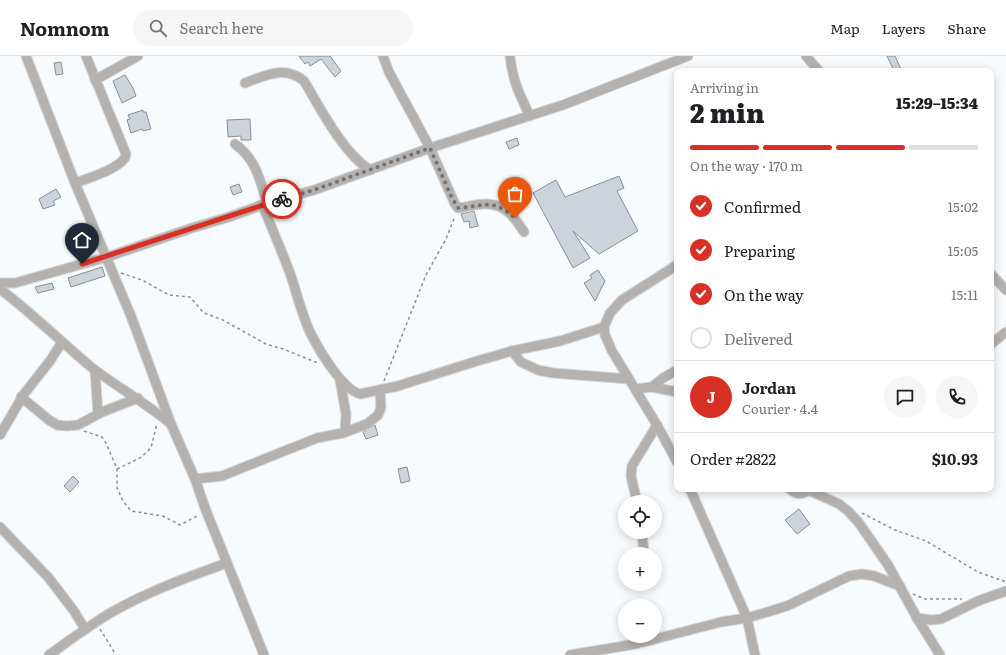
<!DOCTYPE html>
<meta charset="utf-8">
<style>
body{margin:0;font-family:Literata,serif;background:#f6f6f6;color:#202124;height:100vh;display:flex;flex-direction:column;font-size:15px;white-space:nowrap}
*{box-sizing:border-box;margin:0}
p{font-size:13px;color:#757577}
.icon{flex:none;width:22px;height:22px;fill:none;stroke:currentColor;stroke-width:2;stroke-linecap:round;stroke-linejoin:round}
.map{position:relative;flex:1;overflow:hidden}
.drawer{position:absolute;left:674px;top:12px;width:320px;height:424px;display:flex;flex-direction:column;background:#fff;border-radius:8px;box-shadow:0 2px 10px #0003}
.drawer>*{flex:none}
.fabs{position:absolute;left:618px;top:439px;display:grid;gap:8px}
.fabs a{display:grid;place-items:center;width:44px;height:44px;border-radius:50%;background:#fff;box-shadow:0 2px 10px #0003;font-size:20px}
.pin{position:absolute;display:grid;place-items:center;width:34px;height:34px;color:#fff;margin:-41px -17px;border-radius:50% 50% 50% 0;rotate:-45deg;box-shadow:0 0 4px #0007}
.pin .icon{rotate:45deg}
.courier{position:absolute;display:grid;place-items:center;width:40px;height:40px;margin:-20px;border:3px solid #d93025;border-radius:50%;background:#fff;color:#222;box-shadow:0 1px 5px #0007}
.overview em{font-style:normal;font-weight:800}
.overview div{display:flex;flex-direction:column-reverse}
.overview{display:flex;align-items:center;justify-content:space-between;height:68px;padding:0 16px}
h1{font-size:26px;font-weight:800;line-height:30px}
.bar{display:grid;grid-template-columns:repeat(4,1fr);gap:6px 4px;align-content:center;height:48px;padding:0 16px}
.bar i{height:5px;border-radius:3px;background:#e0e0e0}
.bar .current{background:#d93025}
.bar p{grid-column:span 4}
.line{display:flex;align-items:center;gap:10px;padding:0 16px;border-top:1px solid #e0e0e0}
.line div{flex:1}
.round{display:grid;place-items:center;flex:none;width:42px;height:42px;border-radius:21px;background:#f6f6f6}
ol{padding:0 16px;list-style:none}
li{display:flex;align-items:center;gap:12px;height:44px}
li p{margin-inline-start:auto}
li .icon{padding:4px;border-radius:50%;background:#d93025;color:#fff;stroke-width:4}
li:last-child{color:#757577}
li i{width:22px;height:22px;border:2px solid #e0e0e0;border-radius:50%}
header{display:flex;align-items:center;gap:24px;box-sizing:border-box;height:56px;padding:0 20px;background:#fff;border-bottom:1px solid #e0e0e0}
header strong{font-size:19px}
nav{display:flex;gap:22px;margin-inline-start:auto;font-size:14px}
.search{width:280px;height:36px;background:#f6f6f6;display:flex;align-items:center;gap:10px;box-sizing:border-box;padding:0 14px;border-radius:22px;color:#757577;font-size:15px}
.map>svg:first-child{display:block}
.building{fill:#ccd3da;stroke:#898f96}
.lines{fill:none;stroke-linecap:round;stroke-linejoin:round}
.minor-casing{stroke:#d2d5d8;stroke-width:11}
.path{stroke:#8c8f92;stroke-width:1.5;stroke-dasharray:3 3;stroke-linecap:butt}
.minor{stroke:#b4b1ae;stroke-width:9}
.done{stroke:#707275;stroke-width:4;stroke-dasharray:0 7.2}
.route{stroke:#d93025;stroke-width:5}
</style>
<header>
<strong>Nomnom</strong>
<div class="search"><svg class="icon" aria-label="search" viewBox="0 0 24 24"><circle cx="10" cy="10" r="6"/><path d="M15 15l6 6"/></svg>Search here</div>
<nav><a>Map</a><a>Layers</a><a>Share</a></nav>
</header>
<div class="map">
<svg width="1006" height="599" viewBox="0 0 1006 599">
<rect width="100%" height="100%" fill="#f8fbfe"/>
<g class="building">
<path d="M 299,0 L 330,0 L 341,15 L 335,21 L 321,3 L 310,10 L 308,6 L 305,8 Z"/>
<path d="M 887,0 L 895,0 L 902,15 L 894,15 Z"/>
<path d="M 61,6 L 63,18 L 56,19 L 54,7 Z"/>
<path d="M 125,19 L 133,32 L 136,40 L 122,47 L 113,25 Z"/>
<path d="M 143,54 L 143,56 L 146,56 L 151,73 L 143,75 L 142,73 L 131,77 L 127,64 L 130,63 L 128,59 Z"/>
<path d="M 250,63 L 251,84 L 241,84 L 241,80 L 228,81 L 227,64 Z"/>
<path d="M 517,82 L 519,89 L 509,93 L 506,86 Z"/>
<path d="M 619,120 L 624,132 L 617,135 L 638,175 L 599,198 L 573,175 L 590,202 L 573,212 L 533,137 L 556,124 L 565,141 Z"/>
<path d="M 239,128 L 242,136 L 233,139 L 230,131 Z"/>
<path d="M 56,133 L 61,141 L 53,145 L 55,149 L 43,153 L 39,143 Z"/>
<path d="M 474,155 L 478,170 L 470,172 L 469,165 L 464,166 L 461,158 Z"/>
<path d="M 102,211 L 105,220 L 71,231 L 68,222 Z"/>
<path d="M 598,214 L 605,225 L 595,245 L 584,227 L 592,222 L 590,219 Z"/>
<path d="M 52,227 L 54,233 L 38,237 L 35,231 Z"/>
<path d="M 375,369 L 378,379 L 366,383 L 363,376 Z"/>
<path d="M 407,411 L 410,425 L 401,427 L 398,413 Z"/>
<path d="M 73,420 L 79,426 L 70,436 L 64,430 Z"/>
<path d="M 799,453 L 810,468 L 797,478 L 785,464 Z"/>
</g>
<g class="lines">
<defs>
<g id="minor">
<path d="M 26,0 L 75,127 L 131,260 L 171,368 L 195,423 L 205,452 L 264,599"/>
<path d="M 383,0 L 389,16 L 430,92 L 455,148 L 458,152 C 467,151 476,148 484,148 C 504,147 514,160 524,176"/>
<path d="M 510,0 C 512,23 520,40 530,60"/>
<path d="M 806,0 L 819,15"/>
<path d="M 95,24 L 138,0"/>
<path d="M 245,27 C 266,19 285,9 304,25 C 321,53 343,97 370,114"/>
<path d="M 235,88 C 256,103 260,124 267,147"/>
<path d="M 75,127 C 89,122 116,114 125,102 L 126,98 L 86,0"/>
<path d="M 262,149 C 272,171 281,194 290,217 C 297,237 301,258 311,278 C 319,294 342,333 360,338 L 398,330 L 477,305 L 512,295 L 560,285 L 604,271"/>
<path d="M 677,209 L 622,244 L 610,257 L 604,271 L 605,279 L 612,295 L 657,369 L 677,406"/>
<path d="M 991,218 L 1006,234"/>
<path d="M 0,227 L 15,227 L 107,201 L 192,172 L 229,161 L 262,149 L 314,134 L 430,92 L 563,49 L 688,0"/>
<path d="M 0,233 C 32,257 60,285 91,311 C 117,331 146,347 171,368"/>
<path d="M 991,288 L 1006,276"/>
<path d="M 512,295 L 521,306 L 538,314 L 553,317 L 629,323"/>
<path d="M 95,314 L 98,358"/>
<path d="M 340,324 L 346,358 L 345,376"/>
<path d="M 652,331 L 663,322 L 677,314"/>
<path d="M 636,333 L 652,331 L 677,336"/>
<path d="M 21,341 L 49,364 L 57,369 L 67,370 L 78,369 L 102,356 L 138,342"/>
<path d="M 0,379 L 24,338 L 50,305 L 62,286"/>
<path d="M 195,423 L 222,420 L 317,382 L 343,377 L 367,368 L 378,359 L 381,352 L 380,334"/>
<path d="M 690,433 L 747,562 L 755,599"/>
<path d="M 790,433 C 798,440 803,438 811,433"/>
<path d="M 806,433 L 839,448 L 848,455 L 859,467 L 888,509 L 917,562 L 940,599"/>
<path d="M 637,446 L 631,420 L 632,410 L 657,369"/>
<path d="M 0,471 L 48,521 L 74,555 L 85,573"/>
<path d="M 642,476 L 644,498"/>
<path d="M 917,562 L 931,564 L 941,563 L 978,545 L 1006,535"/>
<path d="M 49,599 C 70,584 90,569 112,556 C 149,535 188,521 227,507"/>
<path d="M 570,599 L 636,588 L 721,566 L 747,562 L 787,550 L 849,520 L 862,518 L 874,520 L 900,530"/>
</g>
</defs>
<use href="#minor" class="minor-casing"/>
<g class="path">
<path d="M 121,217 L 142,224 L 169,239 L 190,241 L 204,257 L 223,264 L 266,288 L 283,293 L 318,307"/>
<path d="M 991,323 L 993,296"/>
<path d="M 384,325 L 426,219 L 446,183 L 455,160"/>
<path d="M 84,375 L 102,381 L 106,387 L 117,413 L 117,432 L 123,445 L 131,455 L 163,460 L 180,469 L 199,459"/>
<path d="M 117,413 L 140,402 L 151,392 L 157,367"/>
<path d="M 862,457 L 895,474 L 926,485 L 978,516 L 1006,526"/>
<path d="M 913,538 L 925,543 L 962,543"/>
<path d="M 100,573 L 116,599"/>
</g>
<use href="#minor" class="minor"/>
</g>
<g class="lines">
<path class="done" d="M 282,143 L 314,134 L 430,92 L 451,140 L 458,152 C 485,150 492,142 515,162"/>
<path class="route" d="M 82,208 L 282,143"/>
</g>
</svg>
<div class="fabs">
<a><svg class="icon" aria-label="locate" viewBox="0 0 24 24"><circle cx="12" cy="12" r="6"/><path d="M12 2v4M12 18v4M2 12h4M18 12h4"/></svg></a>
<a>+</a>
<a>−</a>
</div>
<div class="pin" style="left:515px;top:162px;background:#ea580c"><svg class="icon" aria-label="bag" viewBox="0 0 24 24"><path d="M5 8h14l-1 12H6zM9 8a3 3 0 0 1 6 0"/></svg></div>
<div class="pin" style="left:82px;top:208px;background:#1f2937"><svg class="icon" aria-label="home" viewBox="0 0 24 24"><path d="M3 11l9-7 9 7M6 9v11h12V9"/></svg></div>
<div class="courier" style="left:282px;top:143px"><svg class="icon" aria-label="bike" viewBox="0 0 24 24"><circle cx="6" cy="16" r="4"/><circle cx="18" cy="16" r="4"/><path d="M6 16l4-8h5l3 8M10 8l3 8H6M13 5h3"/></svg></div>
<section class="drawer">
<div class="overview"><div><h1>2 min</h1><p>Arriving in</p></div><em>15:29–15:34</em></div>
<div class="bar"><i class="current"></i><i class="current"></i><i class="current"></i><i></i><p>On the way · 170 m</p></div>
<ol>
<li><svg class="icon" aria-label="check" viewBox="0 0 24 24"><path d="M5 12l5 5 9-10"/></svg>Confirmed<p>15:02</p></li>
<li><svg class="icon" aria-label="check" viewBox="0 0 24 24"><path d="M5 12l5 5 9-10"/></svg>Preparing<p>15:05</p></li>
<li><svg class="icon" aria-label="check" viewBox="0 0 24 24"><path d="M5 12l5 5 9-10"/></svg>On the way<p>15:11</p></li>
<li><i></i>Delivered</li>
</ol>
<div class="line" style="height:72px"><b class="round" style="background:#d93025;color:#fff">J</b><div><b>Jordan</b><p>Courier · 4.4</p></div><a class="round"><svg class="icon" aria-label="chat" viewBox="0 0 24 24"><path d="M4 5h16v11H9l-5 4z"/></svg></a><a class="round"><svg class="icon" aria-label="phone" viewBox="0 0 24 24"><path d="M5 4h4l2 5-3 2q2 4 5 5l2-3 5 2v4C11 20 4 13 5 4z"/></svg></a></div>
<div class="line" style="height:52px"><div>Order #2822</div><b>$10.93</b></div>
</section>
</div>
